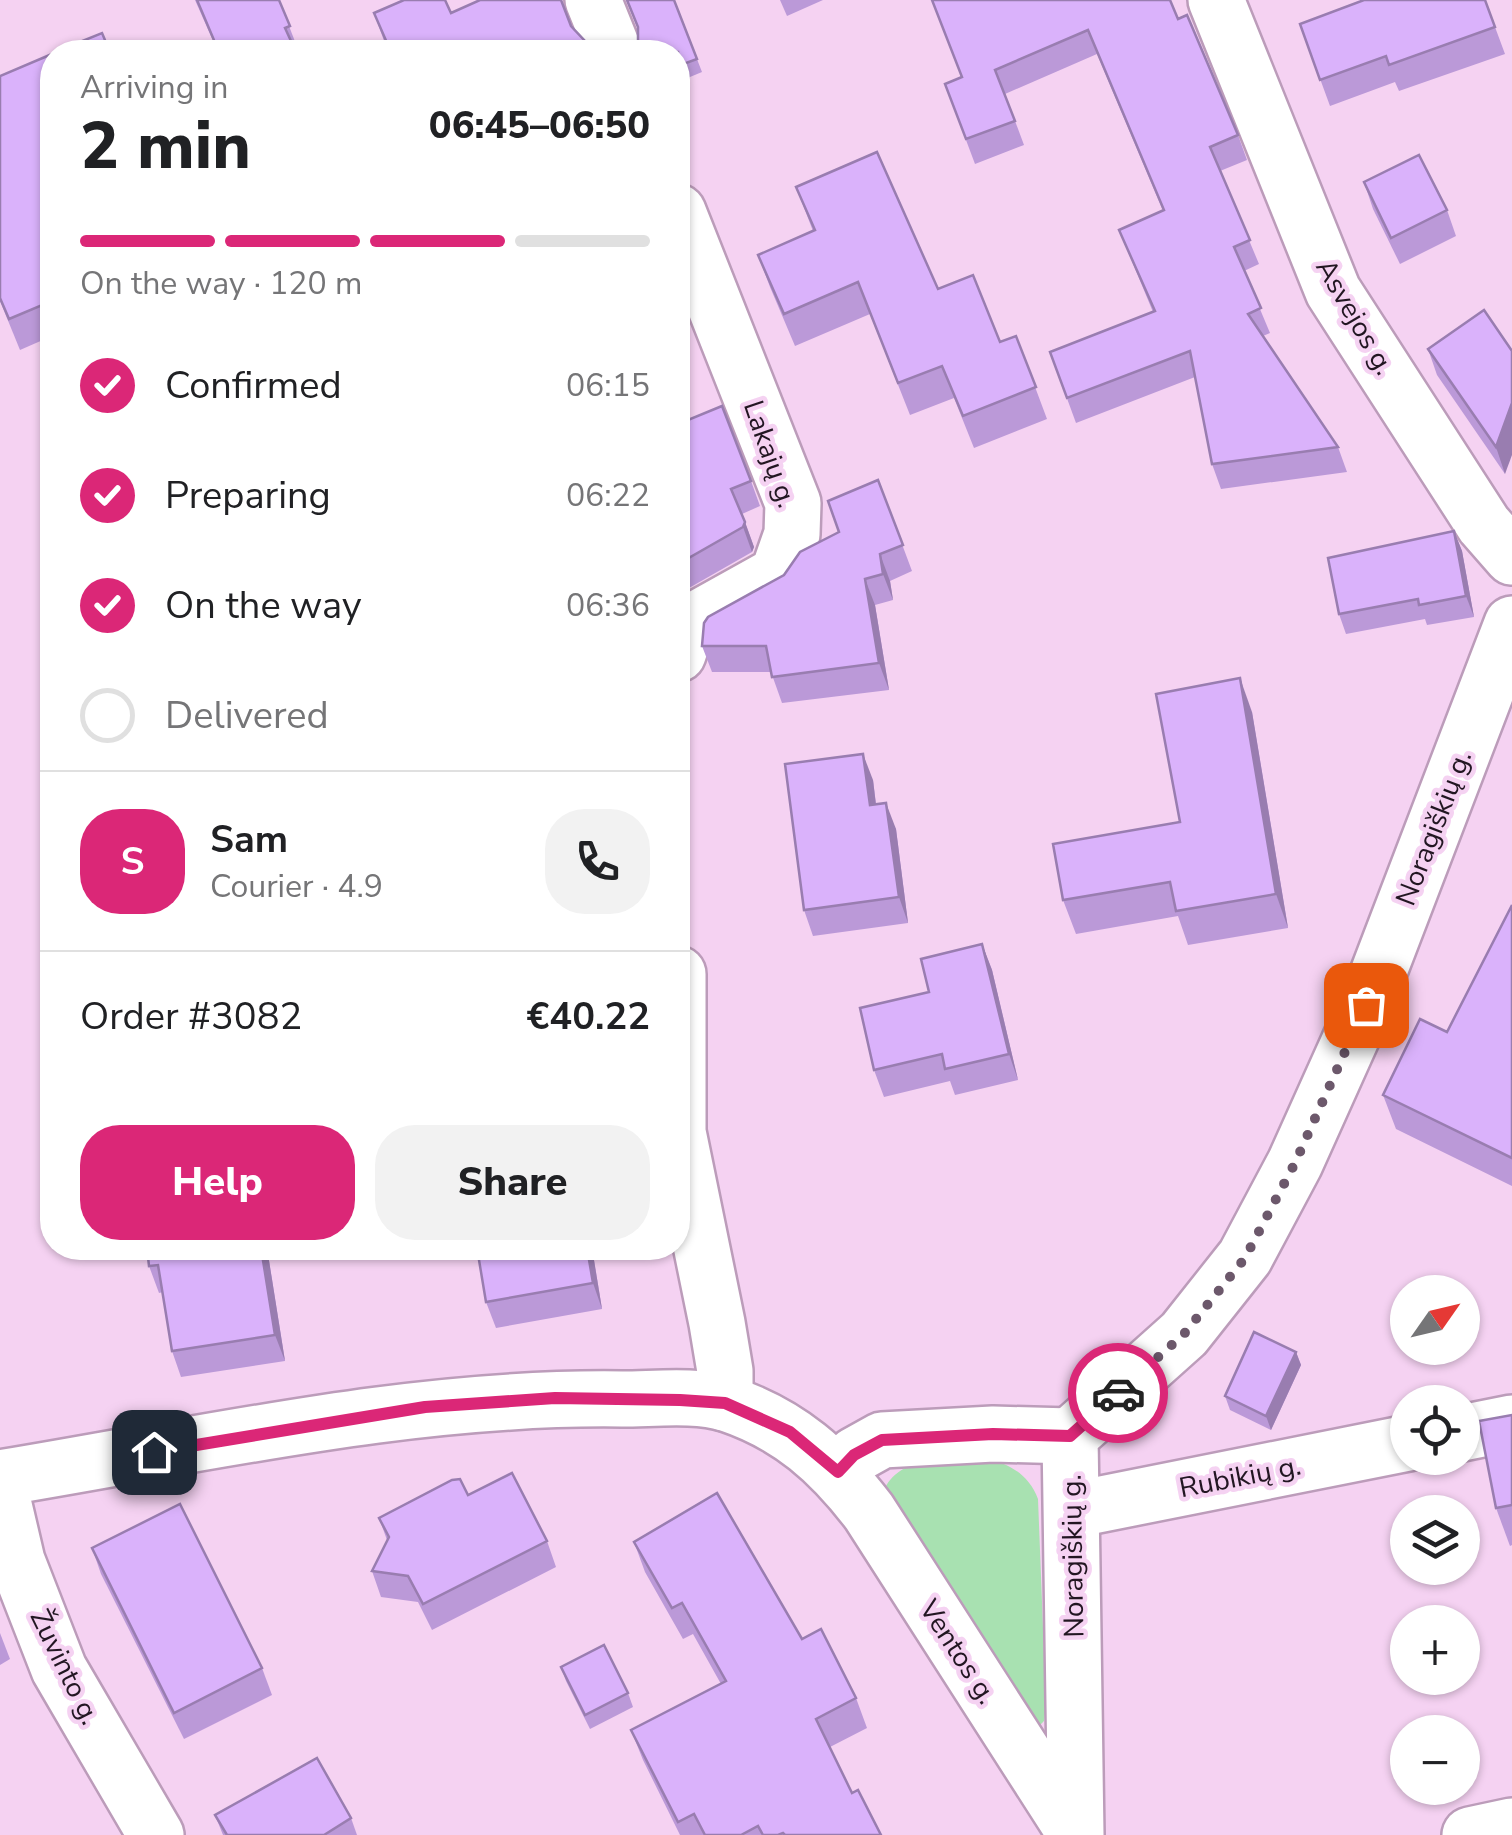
<!DOCTYPE html>
<meta charset="utf-8">
<style>
body{margin:0;font-family:"Nunito Sans",sans-serif;background:#f2f2f2;color:#202124;height:100vh;display:flex;flex-direction:column;font-size:38px;white-space:nowrap}
*{box-sizing:border-box;margin:0}
p{font-size:32px;color:#757577}
.icon{flex:none;width:55px;height:55px;fill:none;stroke:currentColor;stroke-width:2;stroke-linecap:round;stroke-linejoin:round}
.map{position:relative;flex:1;overflow:hidden}
.sheet{position:absolute;left:40px;top:40px;width:650px;height:1220px;display:flex;flex-direction:column;background:#fff;border-radius:40px;box-shadow:0 2px 8px #0004}
.sheet>*{flex:none}
.needle{width:65px;rotate:56deg}
.buttons{position:absolute;left:1390px;top:1275px;display:grid;gap:20px}
.buttons a{display:grid;place-items:center;width:90px;height:90px;border-radius:50%;background:#fff;box-shadow:0 2px 8px #0004;font-size:50px}
.pin{position:absolute;display:grid;place-items:center;width:85px;height:85px;color:#fff;margin:-42px;border-radius:20px;box-shadow:0 5px 15px #0006}
.courier{position:absolute;display:grid;place-items:center;width:100px;height:100px;margin:-50px;border:8px solid #db2777;border-radius:50%;background:#fff;color:#222;box-shadow:0 2px 12px #0007}
.overview em{font-style:normal;font-weight:800}
.overview div{display:flex;flex-direction:column-reverse}
.overview{display:flex;align-items:center;justify-content:space-between;height:170px;padding:0 40px}
h1{font-size:65px;font-weight:800;line-height:75px}
.bar{display:grid;grid-template-columns:repeat(4,1fr);gap:15px 10px;align-content:center;height:120px;padding:0 40px}
.bar i{height:12px;border-radius:8px;background:#e0e0e0}
.bar .selected{background:#db2777}
.bar p{grid-column:span 4}
.line{display:flex;align-items:center;gap:25px;padding:0 40px;border-top:2px solid #e0e0e0}
.line div{flex:1}
.round{display:grid;place-items:center;flex:none;width:105px;height:105px;border-radius:40px;background:#f2f2f2}
ol{padding:0 40px;list-style:none}
li{display:flex;align-items:center;gap:30px;height:110px}
li p{margin-inline-start:auto}
li .icon{padding:10px;border-radius:50%;background:#db2777;color:#fff;stroke-width:4}
li:last-child{color:#757577}
li i{width:55px;height:55px;border:5px solid #e0e0e0;border-radius:50%}
.cta{display:flex;gap:20px;margin-top:auto;padding:20px 40px}
.cta a{flex:1;height:115px;border-radius:40px;background:#db2777;color:#fff;font-size:40px;font-weight:800;line-height:115px;text-align:center}
.cta a+a{background:#f2f2f2;color:#202124}
.map>svg:first-child{display:block}
.green{fill:#a8e1b1}
.lines{fill:none;stroke-linecap:round;stroke-linejoin:round}
.minor-casing{stroke:#bc9cba;stroke-width:60}
.minor{stroke:#fff;stroke-width:55}
.wall{fill:#bb99d8}
.shaded-wall{fill:#997db0}
.building{fill:#dab2fb;stroke:#997db0;stroke-width:2.5}
.done{stroke:#6c586b;stroke-width:10;stroke-dasharray:0 18}
.route{stroke:#db2777;stroke-width:12}
.labels{text-anchor:middle;dominant-baseline:central;stroke-width:9;stroke-linejoin:round;paint-order:stroke}
.street-label{font-size:28px;fill:#221622;stroke:#f5d2f2}
</style>
<div class="map">
<svg width="1512" height="1835" viewBox="0 0 1512 1835">
<rect width="100%" height="100%" fill="#f5d2f2"/>
<path class="green" d="M 986,1458 C 1010,1464 1029,1475 1038,1499 L 1046,1705 L 1044,1721 L 1038,1727 L 885,1488 C 902,1454 953,1459 986,1458 Z"/>
<g class="lines">
<defs>
<g id="minor">
<path d="M 593,0 L 614,52"/>
<path d="M 1216,0 L 1333,291 L 1484,525 L 1512,557"/>
<path d="M 678,212 L 793,503 L 792,534 L 778,574 L 697,619 L 684,636 L 678,654"/>
<path d="M 678,974 L 678,1132 L 717,1323 L 725,1371 L 725,1403"/>
<path d="M 1462,1433 L 1512,1423"/>
<path d="M 838,1472 L 855,1455 L 882,1440 L 993,1434 L 1070,1436"/>
<path d="M 0,1478 C 206,1444 413,1396 622,1399 C 655,1399 696,1394 728,1404 C 790,1425 830,1461 869,1512 L 1075,1833"/>
<path d="M 0,1488 L 17,1561 L 59,1669 L 156,1835"/>
<path d="M 1072,1510 L 1408,1443"/>
<path d="M 1076,1835 L 1070,1436 L 1184,1334 L 1245,1257 L 1295,1163 L 1366,1005 L 1512,624"/>
<path d="M 1470,1835 L 1512,1826"/>
</g>
</defs>
<use href="#minor" class="minor-casing"/>
<use href="#minor" class="minor"/>
</g>
<g class="wall">
<path d="M 195,0 L 279,0 L 299,52 L 218,52 Z"/>
<path d="M 626,0 L 674,0 L 702,72 L 678,82 L 678,52 L 638,29 Z"/>
<path d="M 780,0 L 823,0 L 787,16 Z"/>
<path d="M 932,0 L 1178,19 L 1238,135 L 1247,160 L 1220,171 L 1259,264 L 1244,271 L 1270,333 L 1263,336 L 1338,447 L 1347,472 L 1221,489 L 1212,464 L 1195,377 L 1076,423 L 1050,352 L 1153,312 L 1119,230 L 1163,211 L 1097,54 L 1005,94 L 1024,145 L 975,164 L 945,84 L 962,77 Z"/>
<path d="M 1485,0 L 1505,54 L 1399,91 L 1395,82 L 1330,106 L 1300,24 L 1364,1 Z"/>
<path d="M 374,13 L 451,13 L 571,26 L 585,41 L 589,52 L 388,52 Z"/>
<path d="M 52,54 L 52,336 L 20,350 L 0,301 L 0,76 Z"/>
<path d="M 1364,182 L 1447,210 L 1456,236 L 1400,264 L 1373,209 Z"/>
<path d="M 796,187 L 938,289 L 1000,342 L 1016,336 L 1047,419 L 974,448 L 954,398 L 910,415 L 870,314 L 795,346 L 770,287 L 758,255 L 813,231 Z"/>
<path d="M 1428,349 L 1512,351 L 1505,474 L 1437,375 Z"/>
<path d="M 678,424 L 751,481 L 760,506 L 742,514 L 754,547 L 752,552 L 682,592 L 678,596 Z"/>
<path d="M 878,480 L 912,571 L 890,581 L 893,600 L 875,605 L 889,690 L 782,703 L 771,672 L 712,672 L 702,646 L 839,532 Z"/>
<path d="M 1454,531 L 1462,551 L 1474,617 L 1427,625 L 1425,619 L 1346,634 L 1339,614 Z"/>
<path d="M 1252,712 L 1288,928 L 1188,945 L 1178,916 L 1076,934 L 1063,900 L 1180,822 Z"/>
<path d="M 873,780 L 876,804 L 896,829 L 908,923 L 813,936 L 804,910 Z"/>
<path d="M 1512,905 L 1512,1186 L 1396,1129 L 1383,1095 L 1447,1032 Z"/>
<path d="M 982,944 L 992,970 L 1018,1080 L 955,1095 L 950,1081 L 884,1097 L 874,1070 L 929,992 Z"/>
<path d="M 147,1248 L 267,1248 L 285,1361 L 181,1377 L 172,1351 L 163,1292 L 159,1293 L 149,1266 Z"/>
<path d="M 477,1248 L 592,1248 L 602,1309 L 496,1328 L 486,1302 Z"/>
<path d="M 1296,1352 L 1301,1365 L 1271,1430 L 1230,1410 L 1225,1396 Z"/>
<path d="M 1512,1415 L 1512,1545 L 1510,1546 L 1496,1508 Z"/>
<path d="M 468,1495 L 547,1541 L 556,1567 L 432,1630 L 418,1602 L 381,1597 L 372,1571 L 387,1540 L 379,1518 Z"/>
<path d="M 634,1542 L 802,1639 L 856,1698 L 867,1728 L 830,1747 L 852,1793 L 881,1835 L 680,1835 L 643,1760 L 631,1730 L 721,1684 L 693,1634 L 683,1639 L 645,1572 Z"/>
<path d="M 92,1548 L 262,1668 L 272,1695 L 184,1739 L 101,1574 Z"/>
<path d="M 0,1633 L 10,1659 L 0,1665 Z"/>
<path d="M 561,1667 L 628,1693 L 633,1707 L 590,1729 L 566,1681 Z"/>
<path d="M 215,1815 L 351,1818 L 357,1835 L 223,1835 Z"/>
</g>
<g class="shaded-wall">
<path d="M 1512,403 L 1512,455 L 1505,474 L 1496,447 Z"/>
<path d="M 745,522 L 754,547 L 752,552 L 743,527 Z"/>
<path d="M 1454,531 L 1462,551 L 1474,617 L 1466,596 Z"/>
<path d="M 880,554 L 890,581 L 893,600 L 883,574 Z"/>
<path d="M 865,579 L 875,605 L 889,690 L 879,663 Z"/>
<path d="M 678,580 L 682,592 L 678,596 Z"/>
<path d="M 1240,678 L 1252,712 L 1288,928 L 1276,894 Z"/>
<path d="M 863,754 L 873,780 L 879,831 L 870,805 Z"/>
<path d="M 886,803 L 896,829 L 908,923 L 899,897 Z"/>
<path d="M 982,944 L 992,970 L 1018,1080 L 1009,1054 Z"/>
<path d="M 261,1248 L 267,1248 L 285,1361 L 275,1335 Z"/>
<path d="M 587,1248 L 592,1248 L 602,1309 L 593,1283 Z"/>
<path d="M 1296,1352 L 1301,1365 L 1271,1430 L 1266,1416 Z"/>
</g>
<g class="building">
<path d="M 197,0 L 279,0 L 290,26 L 285,28 L 296,52 L 219,52 Z"/>
<path d="M 404,0 L 445,0 L 451,13 L 480,0 L 561,0 L 571,26 L 585,41 L 558,52 L 391,52 L 374,13 Z"/>
<path d="M 627,0 L 674,0 L 697,59 L 678,66 L 678,52 L 640,52 L 638,48 L 638,27 Z"/>
<path d="M 932,0 L 1170,0 L 1178,19 L 1187,15 L 1238,135 L 1210,147 L 1250,240 L 1234,247 L 1261,308 L 1248,314 L 1338,447 L 1212,464 L 1190,351 L 1067,398 L 1050,352 L 1155,311 L 1119,230 L 1164,210 L 1088,30 L 995,70 L 1015,121 L 966,139 L 945,84 L 962,77 Z"/>
<path d="M 1364,0 L 1485,0 L 1495,27 L 1389,65 L 1386,56 L 1320,80 L 1300,24 Z"/>
<path d="M 102,33 L 110,52 L 55,52 Z"/>
<path d="M 52,54 L 52,226 L 50,226 L 52,232 L 52,301 L 9,319 L 0,298 L 0,76 Z"/>
<path d="M 877,152 L 938,289 L 973,275 L 1000,342 L 1016,336 L 1036,387 L 963,416 L 942,366 L 898,383 L 858,282 L 784,314 L 758,255 L 815,230 L 796,187 Z"/>
<path d="M 1419,155 L 1447,210 L 1391,238 L 1364,182 Z"/>
<path d="M 1484,310 L 1512,351 L 1512,403 L 1496,447 L 1428,349 Z"/>
<path d="M 722,406 L 751,481 L 731,489 L 745,522 L 743,527 L 678,564 L 678,424 Z"/>
<path d="M 878,480 L 903,545 L 880,554 L 883,574 L 865,579 L 879,663 L 772,677 L 766,646 L 702,646 L 704,623 L 708,617 L 784,575 L 800,552 L 839,532 L 828,501 Z"/>
<path d="M 1454,531 L 1466,596 L 1419,605 L 1418,599 L 1339,614 L 1328,558 Z"/>
<path d="M 1240,678 L 1276,894 L 1176,911 L 1170,882 L 1063,900 L 1053,844 L 1180,822 L 1156,694 Z"/>
<path d="M 863,754 L 870,805 L 886,803 L 899,897 L 804,910 L 785,764 Z"/>
<path d="M 1512,905 L 1512,1158 L 1383,1095 L 1420,1019 L 1447,1032 Z"/>
<path d="M 982,944 L 1009,1054 L 945,1069 L 942,1054 L 874,1070 L 860,1008 L 929,992 L 921,959 Z"/>
<path d="M 147,1248 L 261,1248 L 275,1335 L 172,1351 L 158,1265 L 149,1266 Z"/>
<path d="M 477,1248 L 587,1248 L 593,1283 L 486,1302 Z"/>
<path d="M 1254,1332 L 1296,1352 L 1266,1416 L 1225,1396 Z"/>
<path d="M 1512,1415 L 1512,1505 L 1496,1508 L 1479,1421 Z"/>
<path d="M 512,1473 L 547,1541 L 423,1604 L 408,1576 L 372,1571 L 389,1537 L 379,1518 L 452,1480 L 460,1479 L 468,1495 Z"/>
<path d="M 717,1493 L 802,1639 L 821,1629 L 856,1698 L 816,1719 L 852,1793 L 858,1790 L 881,1835 L 785,1835 L 783,1833 L 778,1835 L 763,1835 L 758,1826 L 741,1835 L 705,1835 L 694,1814 L 678,1822 L 631,1730 L 726,1681 L 682,1603 L 672,1608 L 634,1542 Z"/>
<path d="M 180,1504 L 262,1668 L 174,1713 L 92,1548 Z"/>
<path d="M 604,1645 L 628,1693 L 585,1715 L 561,1667 Z"/>
<path d="M 317,1758 L 351,1818 L 324,1835 L 227,1835 L 215,1815 Z"/>
</g>
<g class="lines">
<path class="done" d="M 1118,1393 L 1184,1334 L 1245,1258 L 1295,1163 L 1366,1005"/>
<path class="route" d="M 154,1452 L 425,1407 L 555,1398 L 680,1400 L 725,1403 L 790,1432 L 838,1472 L 854,1455 L 882,1440 L 993,1434 L 1070,1436 L 1118,1393"/>
</g>
<g class="labels">
<g class="street-label">
<text transform="translate(1355 317) rotate(60)">Asvejos g.</text>
<text transform="translate(770 454) rotate(71)">Lakajų g.</text>
<text transform="translate(1434 828) rotate(-69)">Noragiškių g.</text>
<text transform="translate(1240 1477) rotate(-11)">Rubikių g.</text>
<text transform="translate(1073 1556) rotate(-91)">Noragiškių g.</text>
<text transform="translate(958 1652) rotate(57)">Ventos g.</text>
<text transform="translate(65 1667) rotate(64)">Žuvinto g.</text>
</g>
</g>
</svg>
<div class="buttons">
<a><svg class="needle" viewBox="-14 -14 28 28"><path d="M0-13l5 13h-10z" fill="#e53935"/><path d="M0 13l5-13h-10z" fill="#757577"/></svg></a>
<a><svg class="icon" aria-label="locate" viewBox="0 0 24 24"><circle cx="12" cy="12" r="6"/><path d="M12 2v4M12 18v4M2 12h4M18 12h4"/></svg></a>
<a><svg class="icon" aria-label="layers" viewBox="0 0 24 24"><path d="M12 4l9 5-9 5-9-5zM3 14l9 5 9-5"/></svg></a>
<a>+</a>
<a>−</a>
</div>
<div class="pin" style="left:1366px;top:1005px;background:#ea580c"><svg class="icon" aria-label="bag" viewBox="0 0 24 24"><path d="M5 8h14l-1 12H6zM9 8a3 3 0 0 1 6 0"/></svg></div>
<div class="pin" style="left:154px;top:1452px;background:#1f2937"><svg class="icon" aria-label="home" viewBox="0 0 24 24"><path d="M3 11l9-7 9 7M6 9v11h12V9"/></svg></div>
<div class="courier" style="left:1118px;top:1393px"><svg class="icon" aria-label="car" viewBox="0 0 24 24"><path d="M5 17H2v-5l4-1 3-4h7l3 4 3 1v5h-3M9 17h6M6 11h13"/><circle cx="7" cy="17" r="2"/><circle cx="17" cy="17" r="2"/></svg></div>
<section class="sheet">
<div class="overview"><div><h1>2 min</h1><p>Arriving in</p></div><em>06:45–06:50</em></div>
<div class="bar"><i class="selected"></i><i class="selected"></i><i class="selected"></i><i></i><p>On the way · 120 m</p></div>
<ol>
<li><svg class="icon" aria-label="check" viewBox="0 0 24 24"><path d="M5 12l5 5 9-10"/></svg>Confirmed<p>06:15</p></li>
<li><svg class="icon" aria-label="check" viewBox="0 0 24 24"><path d="M5 12l5 5 9-10"/></svg>Preparing<p>06:22</p></li>
<li><svg class="icon" aria-label="check" viewBox="0 0 24 24"><path d="M5 12l5 5 9-10"/></svg>On the way<p>06:36</p></li>
<li><i></i>Delivered</li>
</ol>
<div class="line" style="height:180px"><b class="round" style="background:#db2777;color:#fff">S</b><div><b>Sam</b><p>Courier · 4.9</p></div><a class="round"><svg class="icon" aria-label="phone" viewBox="0 0 24 24"><path d="M5 4h4l2 5-3 2q2 4 5 5l2-3 5 2v4C11 20 4 13 5 4z"/></svg></a></div>
<div class="line" style="height:130px"><div>Order #3082</div><b>€40.22</b></div>
<div class="cta"><a>Help</a><a>Share</a></div>
</section>
</div>
